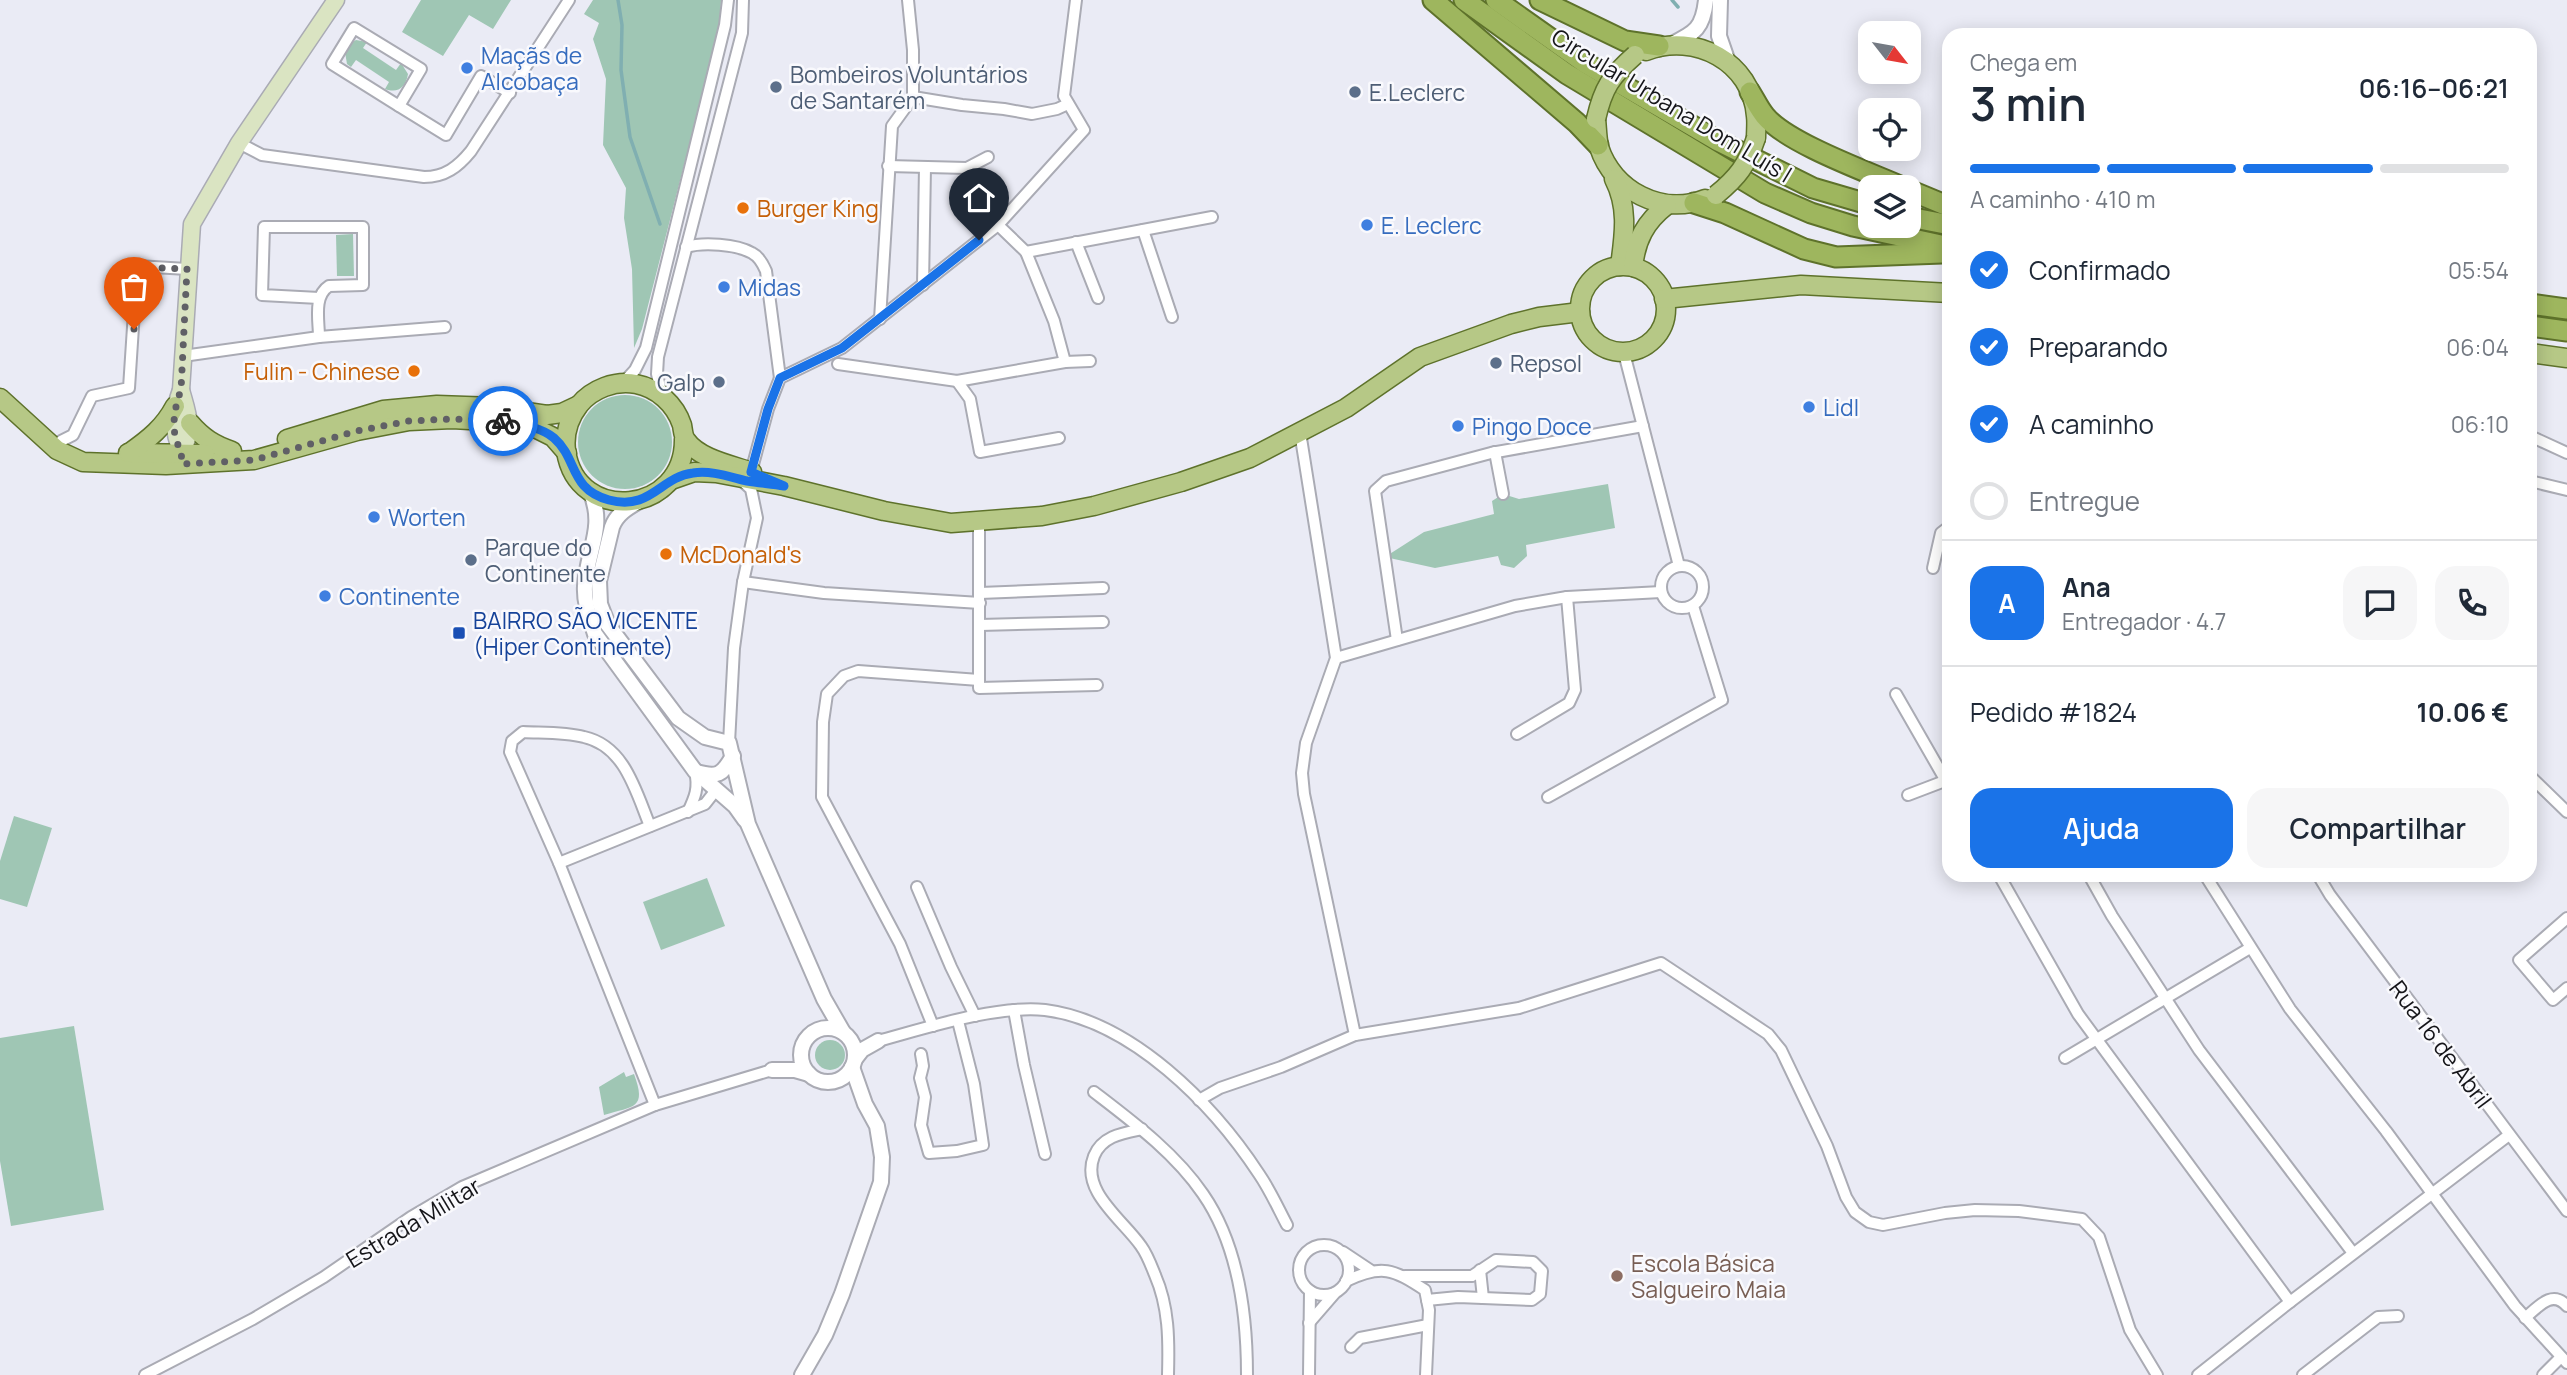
<!DOCTYPE html>
<html lang="pt">
<meta charset="utf-8">
<style>
body{margin:0;font-family:Manrope,sans-serif;background:#f6f6f7;color:#1f2937;height:100vh;display:flex;flex-direction:column;font-size:26px;white-space:nowrap}
*{box-sizing:border-box;margin:0}
p{font-size:23px;color:#747a83}
.icon{flex:none;width:38px;height:38px;fill:none;stroke:currentColor;stroke-width:2;stroke-linecap:round;stroke-linejoin:round}
.map{position:relative;flex:1;overflow:hidden}
.details{position:absolute;left:1942px;top:28px;width:595px;height:854px;display:flex;flex-direction:column;background:#fff;border-radius:21px;box-shadow:0 4px 18px #0003}
.details>*{flex:none}
.needle{width:46px;rotate:121deg}
.tools{position:absolute;left:1858px;top:21px;display:grid;gap:14px}
.tools a{display:grid;place-items:center;width:63px;height:63px;border-radius:14px;background:#fff;box-shadow:0 4px 18px #0003;font-size:35px}
.pin{position:absolute;display:grid;place-items:center;width:60px;height:60px;color:#fff;margin:-72px -30px;border-radius:50% 50% 50% 0;rotate:-45deg;box-shadow:0 0 7px #0007}
.pin .icon{rotate:45deg}
.courier{position:absolute;display:grid;place-items:center;width:70px;height:70px;margin:-35px;border:5px solid #1a73e8;border-radius:50%;background:#fff;color:#222;box-shadow:0 2px 9px #0007}
.summary em{font-style:normal;font-weight:600}
.summary div{display:flex;flex-direction:column-reverse}
.summary{display:flex;align-items:center;justify-content:space-between;height:119px;padding:0 28px}
h1{font-size:46px;font-weight:600;line-height:52px}
.bar{display:grid;grid-template-columns:repeat(4,1fr);gap:10px 7px;align-content:center;height:84px;padding:0 28px}
.bar i{height:9px;border-radius:5px;background:#e0e1e3}
.bar .on{background:#1a73e8}
.bar p{grid-column:span 4}
.line{display:flex;align-items:center;gap:18px;padding:0 28px;border-top:2px solid #e0e1e3}
.line div{flex:1}
.round{display:grid;place-items:center;flex:none;width:74px;height:74px;border-radius:21px;background:#f6f6f7}
ol{padding:0 28px;list-style:none}
li{display:flex;align-items:center;gap:21px;height:77px}
li p{margin-inline-start:auto}
li .icon{padding:7px;border-radius:50%;background:#1a73e8;color:#fff;stroke-width:4}
li:last-child{color:#747a83}
li i{width:38px;height:38px;border:4px solid #e0e1e3;border-radius:50%}
.action{display:flex;gap:14px;margin-top:auto;padding:14px 28px}
.action a{flex:1;height:80px;border-radius:21px;background:#1a73e8;color:#fff;font-size:28px;font-weight:600;line-height:80px;text-align:center}
.action a+a{background:#f6f6f7;color:#1f2937}
.map>svg:first-child{display:block}
.green{fill:#9fc6b4}
.lines{fill:none;stroke-linecap:round;stroke-linejoin:round}
.stream{stroke:#80afb1;stroke-width:3.5}
.minor-casing{stroke:#aaabb4;stroke-width:14}
.tertiary-casing{stroke:#aaabb4;stroke-width:18}
.secondary-casing{stroke:#aaabb4;stroke-width:19}
.primary-casing{stroke:#5e722b;stroke-width:21}
.trunk-casing{stroke:#5e722b;stroke-width:23}
.minor{stroke:#fff;stroke-width:10}
.tertiary{stroke:#fff;stroke-width:14}
.secondary{stroke:#dae4c2;stroke-width:16}
.primary{stroke:#b6c886;stroke-width:18}
.trunk{stroke:#9eb65e;stroke-width:19}
.primary-bridge-casing{stroke:#5e722b;stroke-width:21;stroke-linecap:butt}
.primary-bridge{stroke:#b6c886;stroke-width:18}
.done{stroke:#606066;stroke-width:7;stroke-dasharray:0 12.6}
.route{stroke:#1a73e8;stroke-width:9}
.shop-dot{fill:#3f7fe0;stroke:#f9f9fd;stroke-width:2.5}
.service-dot{fill:#5c6f8a;stroke:#f9f9fd;stroke-width:2.5}
.food-dot{fill:#e8710a;stroke:#f9f9fd;stroke-width:2.5}
.transit-dot{fill:#1a4fb4;stroke:#f9f9fd;stroke-width:2.5}
.education-dot{fill:#8d6e63;stroke:#f9f9fd;stroke-width:2.5}
.labels{text-anchor:middle;dominant-baseline:central;stroke-width:5;stroke-linejoin:round;paint-order:stroke}
.shop-label{font-size:23px;fill:#366cbe;stroke:#f9f9fd;text-anchor:start}
.service-label{font-size:23px;fill:#4e5e75;stroke:#f9f9fd;text-anchor:start}
.street-label{font-size:23px;fill:#151519;stroke:#f9f9fd}
.food-label{font-size:23px;fill:#c56008;stroke:#f9f9fd;text-anchor:start}
.transit-label{font-size:23px;fill:#164399;stroke:#f9f9fd;text-anchor:start}
.education-label{font-size:23px;fill:#785e54;stroke:#f9f9fd;text-anchor:start}
</style>
<div class="map">
<svg width="2567" height="1375" viewBox="0 0 2567 1375">
<rect width="100%" height="100%" fill="#eaebf5"/>
<g class="green">
<path d="M 421,0 L 511,0 L 493,29 L 469,15 L 443,56 L 402,32 Z"/>
<path d="M 593,0 L 721,0 L 720,25 L 642,329 L 634,348 L 632,269 L 624,218 L 626,188 L 603,145 L 606,79 L 593,39 L 599,23 L 584,14 Z"/>
<path d="M 356,40 L 367,42 L 363,48 L 396,70 L 401,63 L 408,74 C 406,87 398,94 385,89 L 389,82 L 356,60 L 351,67 L 347,64 L 345,52 L 351,43 Z"/>
<path d="M 353,234 L 354,276 L 337,276 L 336,235 Z"/>
<circle cx="625" cy="442" r="47"/>
<path d="M 1608,484 L 1615,528 L 1526,545 L 1527,556 L 1514,568 L 1501,565 L 1498,556 L 1435,568 L 1385,557 L 1424,532 L 1494,514 L 1492,501 L 1503,494 L 1519,499 Z"/>
<path d="M 14,816 L 52,828 L 27,907 L 0,899 L 0,861 Z"/>
<path d="M 707,878 L 725,926 L 661,950 L 643,902 Z"/>
<path d="M 74,1026 L 104,1210 L 11,1226 L 0,1161 L 0,1038 Z"/>
<circle cx="830" cy="1055" r="15"/>
<path d="M 624,1072 L 626,1077 L 634,1074 C 647,1109 634,1106 604,1115 L 599,1087 Z"/>
</g>
<g class="lines">
<g class="stream">
<path d="M 618,0 L 622,25 L 621,70 L 630,137 L 660,224"/>
<path d="M 1672,0 L 1678,7"/>
</g>
<defs>
<g id="minor">
<path d="M 354,28 L 421,69 L 399,106 L 332,64 Z"/>
<path d="M 913,97 L 962,105 L 1004,109 L 1032,114 L 1057,109 L 1068,104"/>
<path d="M 399,106 L 446,135 L 481,76 L 510,93"/>
<path d="M 239,143 L 262,155 L 424,177 C 445,177 458,167 471,151 L 569,0"/>
<path d="M 888,166 L 967,168 L 988,157"/>
<path d="M 998,225 L 1026,252 L 1054,321 L 1065,362"/>
<path d="M 1143,230 L 1172,317"/>
<path d="M 1076,242 L 1098,298"/>
<path d="M 686,247 C 703,242 736,244 752,253 C 758,256 763,264 766,271 L 780,378"/>
<path d="M 1026,252 L 1212,217"/>
<path d="M 923,285 L 925,167"/>
<path d="M 319,298 L 262,295 L 264,227 L 363,227 L 363,285 L 329,286 C 313,296 319,321 319,337"/>
<path d="M 880,319 L 892,126 L 913,97 L 913,50 L 908,0"/>
<path d="M 1624,353 L 1679,566"/>
<path d="M 183,356 L 319,337 L 445,327"/>
<path d="M 838,364 L 957,381 L 1065,362 L 1090,361"/>
<path d="M 957,381 L 970,399 L 980,452 L 1059,438"/>
<path d="M 623,383 L 635,370 L 646,348 L 725,25 L 728,0"/>
<path d="M 662,396 L 657,374 L 658,357 L 742,33 L 743,0"/>
<path d="M 1300,432 L 1336,658 L 1306,743 L 1302,773 L 1304,794 L 1355,1035"/>
<path d="M 2530,436 L 2567,453"/>
<path d="M 61,441 L 73,435 L 92,396 L 129,388 L 137,266 L 187,269"/>
<path d="M 1495,452 L 1503,494"/>
<path d="M 751,472 L 768,409 L 780,378 L 842,348 L 998,225 L 1084,130 L 1064,96 L 1076,0"/>
<path d="M 2530,481 L 2567,490"/>
<path d="M 979,523 L 979,688 L 1097,685"/>
<circle cx="1682" cy="587" r="21"/>
<path d="M 1933,568 L 1941,533 L 1950,526"/>
<path d="M 743,582 L 824,593 L 980,603"/>
<path d="M 980,593 L 1103,588"/>
<path d="M 980,625 L 1103,622"/>
<path d="M 1397,640 L 1375,491 L 1386,481 L 1491,453 L 1643,426"/>
<path d="M 1336,658 L 1515,606 L 1567,597 L 1661,592"/>
<path d="M 1896,694 L 1950,788"/>
<path d="M 1517,734 L 1569,703 L 1575,690 L 1567,597"/>
<path d="M 729,743 L 734,648 L 743,582 L 757,518 L 751,489 L 741,480"/>
<path d="M 2530,776 L 2567,812"/>
<path d="M 1908,795 L 1950,779"/>
<path d="M 1548,797 L 1722,700 L 1693,606"/>
<path d="M 688,812 C 695,797 699,788 695,771"/>
<path d="M 650,826 C 636,792 625,746 584,737 C 565,732 543,733 523,732 L 512,741 L 510,752 L 559,863 L 655,1105"/>
<path d="M 559,863 L 705,804 L 716,790"/>
<path d="M 1999,875 L 2078,1014 L 2290,1302"/>
<path d="M 2089,875 L 2112,916 L 2199,1050 L 2353,1253"/>
<path d="M 2205,875 L 2290,1009 L 2386,1131 L 2515,1306 L 2567,1363"/>
<path d="M 2318,875 L 2330,895 L 2567,1211"/>
<path d="M 917,887 L 951,967 L 975,1016"/>
<path d="M 2567,918 L 2519,960 L 2553,1000 L 2567,988"/>
<path d="M 1014,1010 L 1024,1065 L 1045,1154"/>
<path d="M 933,1026 L 900,944 L 822,797 L 823,722 L 827,694 L 844,676 L 858,671 L 979,680"/>
<path d="M 878,1041 C 926,1028 996,1005 1045,1010 C 1132,1021 1213,1104 1259,1174 C 1270,1190 1278,1208 1287,1225"/>
<path d="M 921,1054 L 923,1066 L 920,1078 L 925,1097 L 921,1125 L 929,1153 L 957,1151 L 983,1145 L 974,1084 L 958,1021"/>
<path d="M 2065,1058 L 2250,948"/>
<path d="M 1094,1092 C 1133,1122 1175,1153 1203,1194 C 1239,1246 1247,1314 1247,1375"/>
<path d="M 1199,1100 L 1220,1088 L 1281,1067 L 1355,1035 L 1519,1008 L 1661,963 L 1768,1034 L 1781,1050 L 1827,1146 L 1846,1197 L 1855,1212 L 1869,1222 L 1883,1225 L 1945,1213 L 1975,1210 L 2019,1211 L 2082,1219 L 2099,1237 L 2130,1330 L 2157,1375"/>
<path d="M 1142,1129 C 1123,1133 1102,1136 1094,1156 C 1080,1191 1123,1220 1141,1246 C 1147,1254 1151,1265 1155,1275 C 1169,1307 1169,1340 1168,1375"/>
<circle cx="1324" cy="1270" r="25"/>
<path d="M 1343,1252 L 1370,1270"/>
<path d="M 1480,1270 L 1483,1298"/>
<path d="M 1405,1276 L 1472,1276 L 1496,1260 L 1533,1262 L 1542,1271 L 1540,1294 L 1532,1300 L 1458,1297 L 1427,1300"/>
<path d="M 1346,1281 C 1382,1264 1393,1269 1425,1290 L 1429,1310 L 1426,1375"/>
<path d="M 2525,1318 C 2538,1307 2552,1289 2567,1306"/>
<path d="M 1309,1323 L 1335,1293"/>
<path d="M 1351,1347 L 1360,1338 L 1428,1325"/>
<path d="M 145,1375 L 253,1319 L 324,1277 L 411,1217 L 462,1187 L 655,1105 L 772,1070"/>
<path d="M 1309,1375 L 1310,1291"/>
<path d="M 2198,1375 L 2290,1302 L 2509,1135"/>
<path d="M 2303,1375 L 2378,1317 L 2398,1316"/>
<path d="M 2543,1375 L 2561,1357"/>
</g>
<g id="tertiary">
<path d="M 1720,0 L 1719,36 L 1728,62"/>
<path d="M 1672,44 C 1695,33 1703,28 1706,0"/>
<path d="M 590,491 C 606,527 587,550 585,586 C 584,603 590,618 595,634 L 695,771 L 735,806 L 745,820"/>
<path d="M 641,500 C 629,507 617,513 612,527 L 599,581 L 600,604 L 608,625 L 678,718 L 705,737 L 729,743 L 748,824 L 824,999 L 843,1032"/>
<path d="M 696,772 C 718,778 722,775 733,756"/>
<circle cx="828" cy="1055" r="27"/>
<path d="M 855,1059 L 862,1050 L 878,1041"/>
<path d="M 772,1070 L 795,1070 L 809,1074"/>
<path d="M 802,1375 L 825,1335 L 842,1294 L 881,1182 L 882,1157 L 877,1126 L 865,1104 L 852,1067"/>
</g>
<g id="secondary">
<path d="M 181,390 C 188,415 194,427 182,452"/>
<path d="M 182,452 C 172,432 173,411 181,390 L 192,224 L 239,143 L 336,0"/>
</g>
<g id="primary">
<path d="M 1646,51 C 1695,32 1752,62 1756,116 C 1757,123 1756,131 1756,138"/>
<path d="M 1596,119 C 1597,128 1597,138 1599,147 C 1613,191 1662,216 1705,199"/>
<path d="M 1614,179 C 1629,208 1624,236 1620,266"/>
<circle cx="1623" cy="309" r="43"/>
<path d="M 1633,267 C 1636,240 1645,222 1667,205"/>
<path d="M 1664,299 L 1801,285 L 1950,293"/>
<path d="M 2530,353 L 2567,358"/>
<path d="M 0,398 L 57,450 L 83,462 L 166,465 L 254,460 L 357,431 L 409,421 L 452,419 L 505,422 L 537,429 L 553,437 L 567,453"/>
<path d="M 190,423 C 203,438 214,445 232,451"/>
<path d="M 287,439 L 383,410 L 437,405 L 494,407 L 547,415 L 562,413 L 579,405"/>
<path d="M 684,439 C 685,515 577,525 566,451 C 564,435 569,418 579,405 C 592,389 615,380 636,384 C 657,388 675,404 682,425 C 683,430 683,436 686,440 C 699,459 732,465 752,472"/>
<path d="M 128,453 L 205,454"/>
<path d="M 129,453 C 149,439 164,427 175,406"/>
<path d="M 671,480 L 694,472 L 716,473 L 784,486 L 884,511 L 951,523 L 1042,516 L 1094,506 L 1181,482 L 1250,458 L 1346,408 L 1420,357 L 1511,324 L 1539,317 L 1580,312"/>
</g>
<g id="trunk">
<path d="M 1433,0 L 1577,123 L 1598,145"/>
<path d="M 1464,0 L 1567,74 L 1765,193 L 1811,213 L 1853,226 L 1950,247"/>
<path d="M 1496,0 L 1585,63 L 1718,141 L 1813,188 L 1871,205"/>
<path d="M 1540,0 L 1625,41 L 1659,46"/>
<path d="M 1750,92 C 1755,100 1759,109 1765,116 C 1787,143 1868,172 1902,187"/>
<path d="M 1909,190 L 1950,207"/>
<path d="M 1694,203 L 1725,213 L 1804,249 L 1836,257 L 1942,253"/>
<path d="M 1909,217 L 1950,225"/>
<path d="M 2530,304 L 2567,309"/>
<path d="M 2530,326 L 2567,331"/>
</g>
</defs>
<use href="#minor" class="minor-casing"/>
<use href="#tertiary" class="tertiary-casing"/>
<use href="#secondary" class="secondary-casing"/>
<use href="#primary" class="primary-casing"/>
<use href="#trunk" class="trunk-casing"/>
<use href="#minor" class="minor"/>
<use href="#tertiary" class="tertiary"/>
<use href="#secondary" class="secondary"/>
<use href="#primary" class="primary"/>
<use href="#trunk" class="trunk"/>
<defs>
<g id="primary-bridge">
<path d="M 1596,119 C 1603,88 1611,76 1635,55"/>
<path d="M 1716,195 C 1738,177 1747,165 1756,138"/>
</g>
</defs>
<use href="#primary-bridge" class="primary-bridge-casing"/>
<use href="#primary-bridge" class="primary-bridge"/>
</g>
<g class="lines">
<path class="done" d="M 134,329 L 136,267 L 187,269 L 181,390 C 175,406 171,426 177,442 C 180,451 182,454 182,464 L 254,460 L 357,431 L 409,421 L 452,419 L 503,421"/>
<path class="route" d="M 503,421 C 519,424 541,427 554,438 C 578,459 569,489 609,500 C 651,511 660,477 693,473 C 711,470 730,477 747,481 C 759,483 772,484 784,486 L 751,472 L 768,409 L 780,378 L 842,348 L 979,240"/>
</g>
<g class="shop-dot">
<circle cx="467" cy="68" r="7"/>
<circle cx="1367" cy="225" r="7"/>
<circle cx="724" cy="287" r="7"/>
<circle cx="1809" cy="407" r="7"/>
<circle cx="1458" cy="426" r="7"/>
<circle cx="374" cy="517" r="7"/>
<circle cx="325" cy="596" r="7"/>
</g>
<g class="service-dot">
<circle cx="776" cy="87" r="7"/>
<circle cx="1355" cy="92" r="7"/>
<circle cx="1496" cy="363" r="7"/>
<circle cx="719" cy="382" r="7"/>
<circle cx="471" cy="560" r="7"/>
</g>
<g class="food-dot">
<circle cx="743" cy="208" r="7"/>
<circle cx="414" cy="371" r="7"/>
<circle cx="666" cy="554" r="7"/>
</g>
<rect class="transit-dot" x="452" y="626" width="14" height="14" rx="3.5"/>
<circle class="education-dot" cx="1617" cy="1276" r="7"/>
<g class="labels">
<g class="shop-label">
<text x="481" y="55">Maçãs de<tspan x="481" dy="26">Alcobaça</tspan></text>
<text x="1381" y="225">E. Leclerc</text>
<text x="738" y="287">Midas</text>
<text x="1823" y="407">Lidl</text>
<text x="1472" y="426">Pingo Doce</text>
<text x="388" y="517">Worten</text>
<text x="339" y="596">Continente</text>
</g>
<g class="service-label">
<text x="790" y="74">Bombeiros Voluntários<tspan x="790" dy="26">de Santarém</tspan></text>
<text x="1369" y="92">E.Leclerc</text>
<text x="1510" y="363">Repsol</text>
<text x="705" y="382" text-anchor="end">Galp</text>
<text x="485" y="547">Parque do<tspan x="485" dy="26">Continente</tspan></text>
</g>
<g class="street-label">
<text transform="translate(1672 105) rotate(31)">Circular Urbana Dom Luís I</text>
<text transform="translate(2441 1044) rotate(53)">Rua 16 de Abril</text>
<text transform="translate(413 1222) rotate(-31)">Estrada Militar</text>
</g>
<g class="food-label">
<text x="757" y="208">Burger King</text>
<text x="400" y="371" text-anchor="end">Fulin - Chinese</text>
<text x="680" y="554">McDonald's</text>
</g>
<g class="transit-label">
<text x="473" y="620">BAIRRO SÃO VICENTE<tspan x="473" dy="26">(Hiper Continente)</tspan></text>
</g>
<g class="education-label">
<text x="1631" y="1263">Escola Básica<tspan x="1631" dy="26">Salgueiro Maia</tspan></text>
</g>
</g>
</svg>
<div class="tools">
<a><svg class="needle" viewBox="-14 -14 28 28"><path d="M0-13l5 13h-10z" fill="#e53935"/><path d="M0 13l5-13h-10z" fill="#747a83"/></svg></a>
<a><svg class="icon" aria-label="locate" viewBox="0 0 24 24"><circle cx="12" cy="12" r="6"/><path d="M12 2v4M12 18v4M2 12h4M18 12h4"/></svg></a>
<a><svg class="icon" aria-label="layers" viewBox="0 0 24 24"><path d="M12 4l9 5-9 5-9-5zM3 14l9 5 9-5"/></svg></a>
</div>
<div class="pin" style="left:134px;top:329px;background:#ea580c"><svg class="icon" aria-label="bag" viewBox="0 0 24 24"><path d="M5 8h14l-1 12H6zM9 8a3 3 0 0 1 6 0"/></svg></div>
<div class="pin" style="left:979px;top:240px;background:#1f2937"><svg class="icon" aria-label="home" viewBox="0 0 24 24"><path d="M3 11l9-7 9 7M6 9v11h12V9"/></svg></div>
<div class="courier" style="left:503px;top:421px"><svg class="icon" aria-label="bike" viewBox="0 0 24 24"><circle cx="6" cy="16" r="4"/><circle cx="18" cy="16" r="4"/><path d="M6 16l4-8h5l3 8M10 8l3 8H6M13 5h3"/></svg></div>
<section class="details">
<div class="summary"><div><h1>3 min</h1><p>Chega em</p></div><em>06:16–06:21</em></div>
<div class="bar"><i class="on"></i><i class="on"></i><i class="on"></i><i></i><p>A caminho · 410 m</p></div>
<ol>
<li><svg class="icon" aria-label="check" viewBox="0 0 24 24"><path d="M5 12l5 5 9-10"/></svg>Confirmado<p>05:54</p></li>
<li><svg class="icon" aria-label="check" viewBox="0 0 24 24"><path d="M5 12l5 5 9-10"/></svg>Preparando<p>06:04</p></li>
<li><svg class="icon" aria-label="check" viewBox="0 0 24 24"><path d="M5 12l5 5 9-10"/></svg>A caminho<p>06:10</p></li>
<li><i></i>Entregue</li>
</ol>
<div class="line" style="height:126px"><b class="round" style="background:#1a73e8;color:#fff">A</b><div><b>Ana</b><p>Entregador · 4.7</p></div><a class="round"><svg class="icon" aria-label="chat" viewBox="0 0 24 24"><path d="M4 5h16v11H9l-5 4z"/></svg></a><a class="round"><svg class="icon" aria-label="phone" viewBox="0 0 24 24"><path d="M5 4h4l2 5-3 2q2 4 5 5l2-3 5 2v4C11 20 4 13 5 4z"/></svg></a></div>
<div class="line" style="height:91px"><div>Pedido #1824</div><b>10.06 €</b></div>
<div class="action"><a>Ajuda</a><a>Compartilhar</a></div>
</section>
</div>
